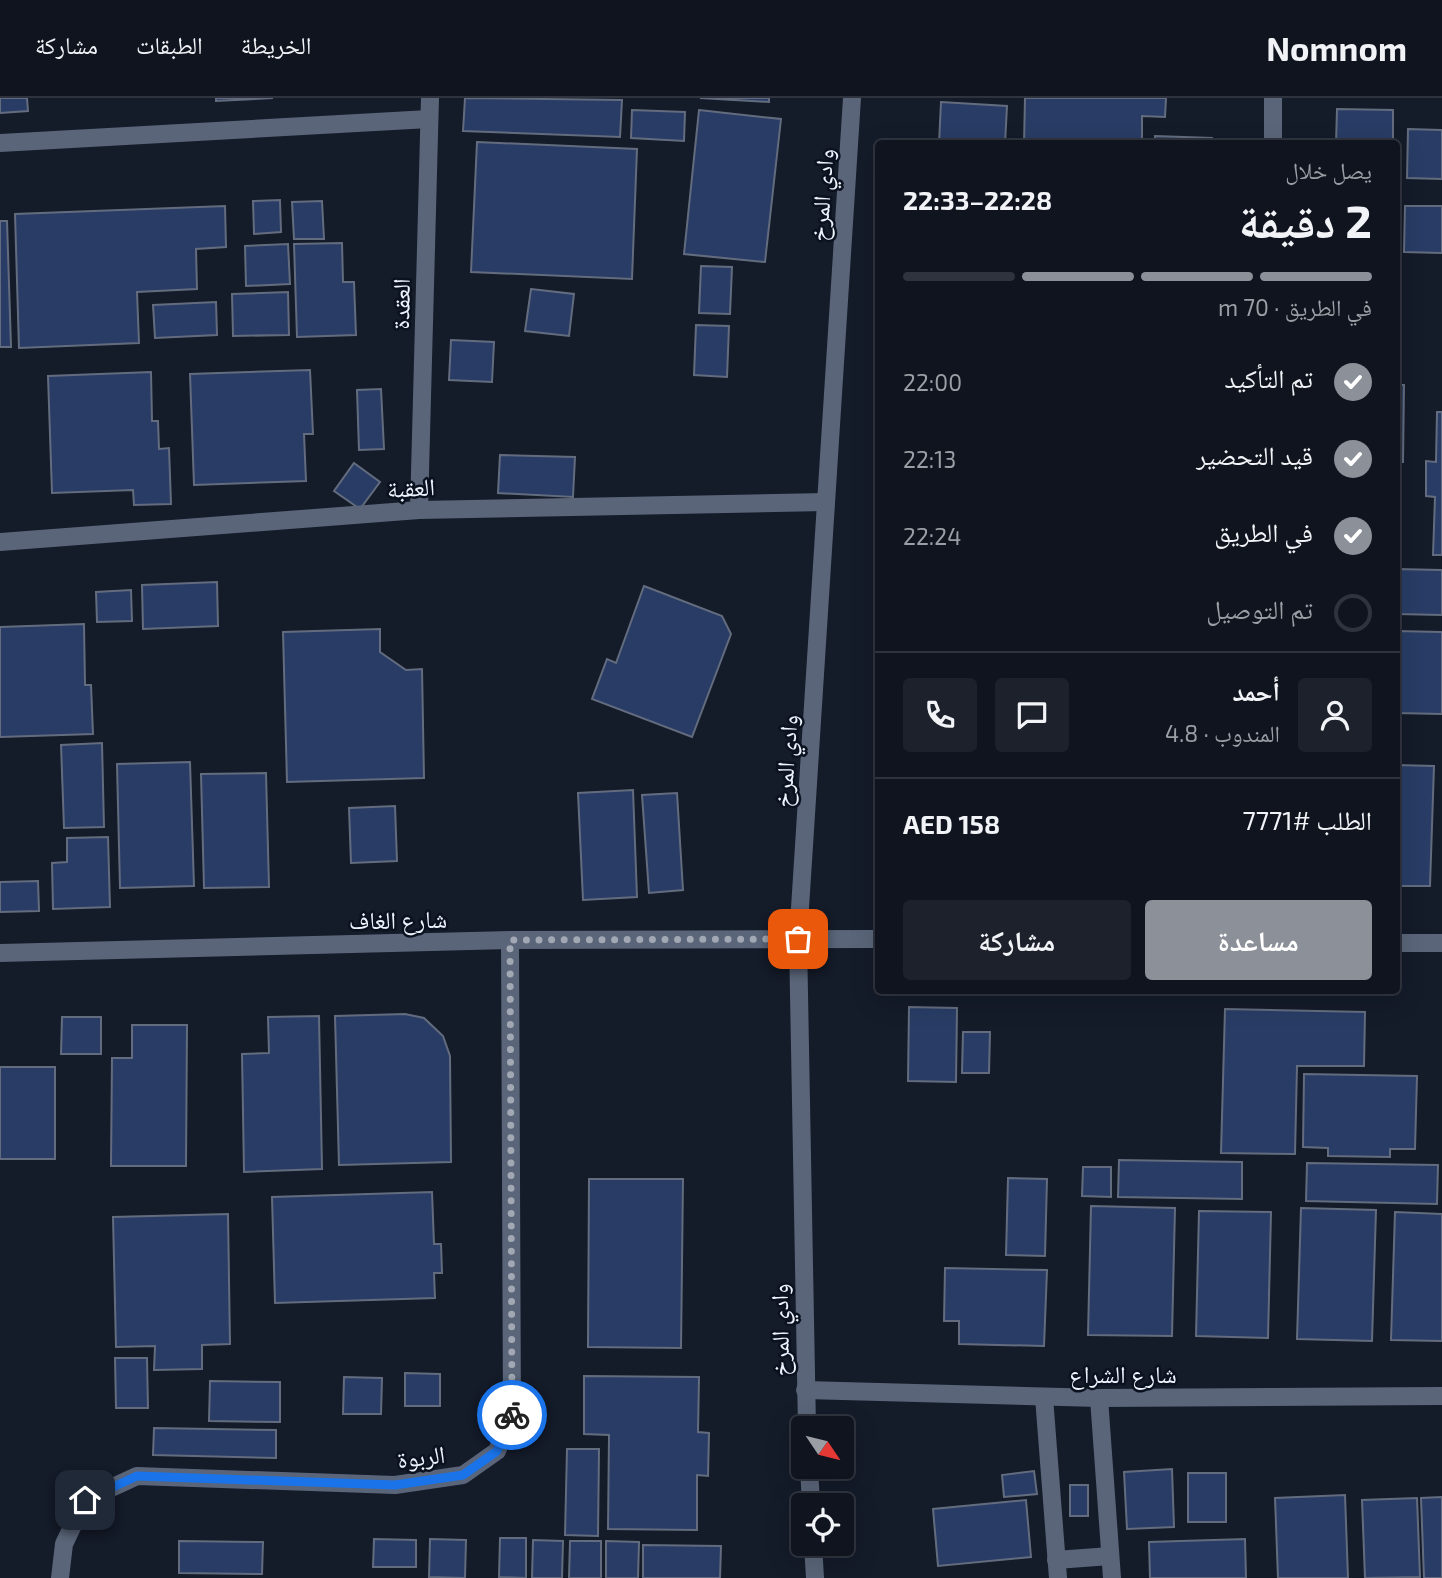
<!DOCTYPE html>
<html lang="ar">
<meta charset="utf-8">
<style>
body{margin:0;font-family:"Exo 2","Noto Naskh Arabic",sans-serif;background:#1d212c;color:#f1f3f6;direction:rtl;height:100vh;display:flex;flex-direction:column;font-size:26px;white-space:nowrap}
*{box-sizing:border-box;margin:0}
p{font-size:23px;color:#9b9ea4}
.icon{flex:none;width:38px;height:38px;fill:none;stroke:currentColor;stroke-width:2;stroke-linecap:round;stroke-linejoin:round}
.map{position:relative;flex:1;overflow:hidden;direction:ltr}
.details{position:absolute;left:875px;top:42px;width:525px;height:854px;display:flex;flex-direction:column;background:#0f141f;border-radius:7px;box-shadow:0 7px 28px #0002,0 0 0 2px #2f333d;direction:rtl}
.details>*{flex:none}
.needle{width:46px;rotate:125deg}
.tools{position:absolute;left:791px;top:1318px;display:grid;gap:14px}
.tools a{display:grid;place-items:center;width:63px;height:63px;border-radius:7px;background:#0f141f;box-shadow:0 7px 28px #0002,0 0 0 2px #2f333d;font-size:35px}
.pin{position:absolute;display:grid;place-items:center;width:60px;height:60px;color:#fff;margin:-30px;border-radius:14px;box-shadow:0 4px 10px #0006}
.courier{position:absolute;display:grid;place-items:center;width:70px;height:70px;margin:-35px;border:5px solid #1a73e8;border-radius:50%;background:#fff;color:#222;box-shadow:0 2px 9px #0007}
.summary em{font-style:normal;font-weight:700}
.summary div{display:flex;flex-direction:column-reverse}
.summary{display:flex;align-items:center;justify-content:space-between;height:119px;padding:0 28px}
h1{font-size:46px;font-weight:700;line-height:52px}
.bar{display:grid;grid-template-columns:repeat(4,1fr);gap:10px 7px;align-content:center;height:84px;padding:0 28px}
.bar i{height:9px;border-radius:5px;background:#2f333d}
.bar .on{background:#8c9099}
.bar p{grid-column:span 4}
.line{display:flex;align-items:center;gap:18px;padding:0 28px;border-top:2px solid #2f333d}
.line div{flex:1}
.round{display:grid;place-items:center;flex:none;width:74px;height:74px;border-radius:7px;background:#1d212c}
ol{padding:0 28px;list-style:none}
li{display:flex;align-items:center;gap:21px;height:77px}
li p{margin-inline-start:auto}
li .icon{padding:7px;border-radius:50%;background:#8c9099;color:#fff;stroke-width:4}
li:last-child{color:#9b9ea4}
li i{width:38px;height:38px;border:4px solid #2f333d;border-radius:50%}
.cta{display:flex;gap:14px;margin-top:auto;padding:14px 28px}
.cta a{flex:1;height:80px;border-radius:7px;background:#8c9099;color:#fff;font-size:28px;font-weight:700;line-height:80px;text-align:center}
.cta a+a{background:#1d212c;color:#f1f3f6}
header{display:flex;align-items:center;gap:42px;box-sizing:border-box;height:98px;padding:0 35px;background:#0f141f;border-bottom:2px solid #2f333d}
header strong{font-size:33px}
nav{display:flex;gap:38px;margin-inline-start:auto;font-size:24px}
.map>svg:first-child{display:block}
.building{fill:#283c65;stroke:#636c7e;stroke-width:2}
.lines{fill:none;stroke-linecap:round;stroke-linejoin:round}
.minor{stroke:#5a6579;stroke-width:18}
.done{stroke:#a2a8b3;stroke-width:7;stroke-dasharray:0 12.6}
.route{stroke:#1a73e8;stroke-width:9}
.labels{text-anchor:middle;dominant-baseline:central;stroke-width:5;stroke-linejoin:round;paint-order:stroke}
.street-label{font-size:24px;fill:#eef4fe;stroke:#0b121f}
</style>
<header>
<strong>Nomnom</strong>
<nav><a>الخريطة</a><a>الطبقات</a><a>مشاركة</a></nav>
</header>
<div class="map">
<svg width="1442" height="1480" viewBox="0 0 1442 1480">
<rect width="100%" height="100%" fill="#141b29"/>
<g class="building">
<path d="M 0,0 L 27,0 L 28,13 L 0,15 Z"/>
<path d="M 216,0 L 273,0 L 216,3 Z"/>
<path d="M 465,0 L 622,2 L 620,39 L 463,33 Z"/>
<path d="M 700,0 L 769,0 L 769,4 Z"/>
<path d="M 1025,0 L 1166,0 L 1165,19 L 1142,18 L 1142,46 L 1024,46 Z"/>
<path d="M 941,4 L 1007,8 L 1005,46 L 939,46 Z"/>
<path d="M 1337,11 L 1393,12 L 1393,46 L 1336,46 Z"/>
<path d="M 632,12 L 685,14 L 684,43 L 631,40 Z"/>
<path d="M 699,12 L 781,21 L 765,164 L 684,156 Z"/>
<path d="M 1408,31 L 1442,32 L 1442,81 L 1407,80 Z"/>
<path d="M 1155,38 L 1212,40 L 1212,46 L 1155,46 Z"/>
<path d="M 477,44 L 637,51 L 632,181 L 471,174 Z"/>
<path d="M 280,102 L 281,134 L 254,136 L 253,103 Z"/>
<path d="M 322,103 L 324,141 L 294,141 L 292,104 Z"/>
<path d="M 225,108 L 226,149 L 196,151 L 197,191 L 137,194 L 139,245 L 19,250 L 15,116 Z"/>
<path d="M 1405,108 L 1442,108 L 1442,155 L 1404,154 Z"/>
<path d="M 0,123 L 7,123 L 11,249 L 0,249 Z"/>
<path d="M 342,145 L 343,184 L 354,184 L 356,237 L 297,239 L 294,146 Z"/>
<path d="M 288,146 L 290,186 L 246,188 L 245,148 Z"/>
<path d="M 701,168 L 732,169 L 730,216 L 699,215 Z"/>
<path d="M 531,191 L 574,196 L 569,238 L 525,233 Z"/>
<path d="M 288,194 L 289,237 L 233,238 L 232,196 Z"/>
<path d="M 216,204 L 217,237 L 155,240 L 153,207 Z"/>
<path d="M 696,227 L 729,228 L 727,279 L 694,277 Z"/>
<path d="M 451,242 L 494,244 L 492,284 L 449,282 Z"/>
<path d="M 310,272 L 313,336 L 304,336 L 306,383 L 194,387 L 190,276 Z"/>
<path d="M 151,274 L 152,323 L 158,323 L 159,351 L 169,350 L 171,406 L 134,407 L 133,392 L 52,395 L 48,278 Z"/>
<path d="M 1396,287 L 1404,287 L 1403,364 L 1396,364 Z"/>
<path d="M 381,291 L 384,351 L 359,352 L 357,292 Z"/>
<path d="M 1437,314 L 1442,314 L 1442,457 L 1433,457 L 1435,399 L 1426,398 L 1426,363 L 1436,364 Z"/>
<path d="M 500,357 L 575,359 L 573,399 L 498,395 Z"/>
<path d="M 354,365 L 380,384 L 360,411 L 334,393 Z"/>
<path d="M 1396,471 L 1442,472 L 1442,517 L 1396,516 Z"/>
<path d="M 217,484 L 218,528 L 143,531 L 142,487 Z"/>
<path d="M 644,488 L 722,518 L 731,536 L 692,639 L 592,601 L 607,561 L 616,565 Z"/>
<path d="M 131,492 L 132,523 L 97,524 L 96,494 Z"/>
<path d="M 84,526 L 85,587 L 91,587 L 93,636 L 0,639 L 0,529 Z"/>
<path d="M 380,531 L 380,554 L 406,572 L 422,571 L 424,680 L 287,684 L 283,534 Z"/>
<path d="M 1396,533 L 1442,534 L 1442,616 L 1396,615 Z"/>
<path d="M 102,645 L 104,729 L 64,730 L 61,647 Z"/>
<path d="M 190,664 L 194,788 L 120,790 L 117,666 Z"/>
<path d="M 1396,667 L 1434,668 L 1430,788 L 1396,788 Z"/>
<path d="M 266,675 L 269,789 L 204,790 L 201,676 Z"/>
<path d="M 633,692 L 637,799 L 583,802 L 578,695 Z"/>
<path d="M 677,695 L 683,792 L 649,795 L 642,697 Z"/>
<path d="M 395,708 L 397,763 L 351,765 L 349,710 Z"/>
<path d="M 108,739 L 110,809 L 53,811 L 52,765 L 67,764 L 67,740 Z"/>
<path d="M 38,783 L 39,813 L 0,814 L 0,784 Z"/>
<path d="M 909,909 L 957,910 L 956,984 L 908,983 Z"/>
<path d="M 1225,911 L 1365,914 L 1364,968 L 1297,968 L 1295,1056 L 1221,1055 Z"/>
<path d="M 405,916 L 424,920 L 443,938 L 450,958 L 451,1064 L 339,1067 L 335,918 Z"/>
<path d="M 319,918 L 322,1071 L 244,1074 L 242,956 L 269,955 L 268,919 Z"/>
<path d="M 62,919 L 101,919 L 101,956 L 61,956 Z"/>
<path d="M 132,927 L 187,927 L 186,1068 L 111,1068 L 112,960 L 132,960 Z"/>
<path d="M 963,934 L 990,934 L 989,975 L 962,975 Z"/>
<rect x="0" y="969" width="55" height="92"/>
<path d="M 1304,976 L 1417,978 L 1415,1051 L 1390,1051 L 1390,1059 L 1328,1058 L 1328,1050 L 1303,1049 Z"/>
<path d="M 1119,1062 L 1242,1064 L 1242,1101 L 1118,1099 Z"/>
<path d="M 1307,1065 L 1438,1067 L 1437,1106 L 1306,1103 Z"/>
<path d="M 1083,1069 L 1111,1069 L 1111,1099 L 1082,1098 Z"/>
<path d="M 1008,1080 L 1047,1081 L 1045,1158 L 1006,1157 Z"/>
<path d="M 589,1081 L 683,1081 L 681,1250 L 588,1249 Z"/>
<path d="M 432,1094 L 434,1146 L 441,1146 L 442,1175 L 434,1175 L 435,1200 L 275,1205 L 272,1099 Z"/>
<path d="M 1091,1108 L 1175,1110 L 1172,1238 L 1088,1237 Z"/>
<path d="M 1301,1110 L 1376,1112 L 1372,1243 L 1297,1241 Z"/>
<path d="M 1199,1113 L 1271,1114 L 1268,1240 L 1196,1238 Z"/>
<path d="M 1395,1114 L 1442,1116 L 1442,1243 L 1391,1242 Z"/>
<path d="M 228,1116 L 230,1246 L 202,1247 L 202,1271 L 154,1272 L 155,1248 L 116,1249 L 113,1119 Z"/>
<path d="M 945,1170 L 1047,1172 L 1044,1248 L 959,1246 L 959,1223 L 944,1223 Z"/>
<path d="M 115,1260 L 147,1260 L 148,1310 L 116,1310 Z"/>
<path d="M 405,1275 L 440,1276 L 440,1308 L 405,1308 Z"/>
<path d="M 584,1278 L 699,1279 L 698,1334 L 709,1335 L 708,1378 L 697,1377 L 697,1432 L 608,1431 L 609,1337 L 584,1336 Z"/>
<path d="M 344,1279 L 382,1280 L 381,1316 L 343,1316 Z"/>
<path d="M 210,1283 L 280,1284 L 280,1324 L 209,1323 Z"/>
<path d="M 154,1330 L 276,1332 L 276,1360 L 153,1357 Z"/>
<path d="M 567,1351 L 599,1351 L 598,1438 L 565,1437 Z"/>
<path d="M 1172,1371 L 1174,1429 L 1127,1431 L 1124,1374 Z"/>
<path d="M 1034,1373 L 1037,1396 L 1004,1399 L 1002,1377 Z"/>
<rect x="1188" y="1375" width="38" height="49"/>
<rect x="1070" y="1387" width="18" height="31"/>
<path d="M 1345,1397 L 1348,1480 L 1278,1480 L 1275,1400 Z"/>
<path d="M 1442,1399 L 1442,1480 L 1424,1480 L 1421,1400 Z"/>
<path d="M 1417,1400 L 1420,1479 L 1365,1480 L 1362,1402 Z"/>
<path d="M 1026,1402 L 1031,1459 L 938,1468 L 933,1411 Z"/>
<path d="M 500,1440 L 526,1440 L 526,1480 L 499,1479 Z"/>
<path d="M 374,1441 L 416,1442 L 416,1469 L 373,1469 Z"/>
<path d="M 430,1441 L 466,1442 L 465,1480 L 429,1479 Z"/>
<path d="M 1245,1441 L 1246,1480 L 1150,1480 L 1149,1444 Z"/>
<path d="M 533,1442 L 563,1443 L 562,1480 L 532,1480 Z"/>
<path d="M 179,1443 L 263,1444 L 262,1476 L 179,1475 Z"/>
<path d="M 570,1443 L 601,1443 L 601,1480 L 569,1480 Z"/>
<path d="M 606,1443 L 639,1444 L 638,1480 L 606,1480 Z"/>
<path d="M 643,1447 L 721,1448 L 720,1480 L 643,1480 Z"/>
</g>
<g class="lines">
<g class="minor">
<path d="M 0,45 L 429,21"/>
<path d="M 1273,46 L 1273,0"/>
<path d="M 419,412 L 430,0"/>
<path d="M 0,444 L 419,412 L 826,404"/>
<path d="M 1396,845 L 1442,845"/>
<path d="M 0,855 L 510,842 L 878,841"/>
<path d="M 805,1292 L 1099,1300 L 1442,1298"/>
<path d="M 1044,1299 L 1058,1480"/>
<path d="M 1099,1300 L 1112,1480"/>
<path d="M 807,1330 L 798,841 L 852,0"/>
<path d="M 809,1368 L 811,1407"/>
<path d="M 813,1446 L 815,1480"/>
<path d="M 1056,1462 L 1110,1458"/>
<path d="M 60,1480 L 64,1446 L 85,1402 L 137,1378 L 395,1387 L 463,1377 L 497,1353 L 512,1317 L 510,842"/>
</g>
</g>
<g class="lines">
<path class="done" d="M 512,1317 L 510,842 L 798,841"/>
<path class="route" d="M 85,1402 L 137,1378 L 395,1387 L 463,1377 L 497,1353 L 512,1317"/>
</g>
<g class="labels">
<g class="street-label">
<text transform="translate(821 97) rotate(-86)">وادي المرخ</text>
<text transform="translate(400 206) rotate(-89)">العقدة</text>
<text transform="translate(411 389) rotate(-3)">العقبة</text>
<text transform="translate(785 663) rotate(-86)">وادي المرخ</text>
<text transform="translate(398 821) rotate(-1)">شارع الغاف</text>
<text transform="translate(779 1232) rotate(-91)">وادي المرخ</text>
<text x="1123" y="1275">شارع الشراع</text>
<text transform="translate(421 1358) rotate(-7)">الربوة</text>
</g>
</g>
</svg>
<div class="tools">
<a><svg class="needle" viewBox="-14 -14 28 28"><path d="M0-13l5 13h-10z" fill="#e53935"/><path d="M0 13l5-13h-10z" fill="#9b9ea4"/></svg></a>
<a><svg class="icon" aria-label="locate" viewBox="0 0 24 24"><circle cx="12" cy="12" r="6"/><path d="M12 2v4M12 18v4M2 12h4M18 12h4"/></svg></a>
</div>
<div class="pin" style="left:798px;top:841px;background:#ea580c"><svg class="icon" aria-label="bag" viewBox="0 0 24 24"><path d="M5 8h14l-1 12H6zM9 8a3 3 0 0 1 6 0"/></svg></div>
<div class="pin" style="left:85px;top:1402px;background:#1f2937"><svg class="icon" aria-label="home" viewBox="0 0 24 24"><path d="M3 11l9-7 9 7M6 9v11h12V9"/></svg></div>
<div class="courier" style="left:512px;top:1317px"><svg class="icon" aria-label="bike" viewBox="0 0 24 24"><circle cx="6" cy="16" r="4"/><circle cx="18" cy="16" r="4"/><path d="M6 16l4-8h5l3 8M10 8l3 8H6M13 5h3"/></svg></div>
<section class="details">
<div class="summary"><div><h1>2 دقيقة</h1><p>يصل خلال</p></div><em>22:28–22:33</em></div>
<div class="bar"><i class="on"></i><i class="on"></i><i class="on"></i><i></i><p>في الطريق · 70 m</p></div>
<ol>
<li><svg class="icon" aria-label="check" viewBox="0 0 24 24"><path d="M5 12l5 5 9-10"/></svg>تم التأكيد<p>22:00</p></li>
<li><svg class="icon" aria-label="check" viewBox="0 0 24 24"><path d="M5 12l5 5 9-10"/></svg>قيد التحضير<p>22:13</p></li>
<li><svg class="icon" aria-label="check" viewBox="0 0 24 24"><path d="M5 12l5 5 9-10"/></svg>في الطريق<p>22:24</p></li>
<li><i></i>تم التوصيل</li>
</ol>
<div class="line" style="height:126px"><a class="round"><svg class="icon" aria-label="person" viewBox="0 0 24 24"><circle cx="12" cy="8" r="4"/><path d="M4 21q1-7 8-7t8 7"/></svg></a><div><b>أحمد</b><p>المندوب · 4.8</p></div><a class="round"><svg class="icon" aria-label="chat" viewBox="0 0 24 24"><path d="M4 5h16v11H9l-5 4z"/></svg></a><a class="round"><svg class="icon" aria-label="phone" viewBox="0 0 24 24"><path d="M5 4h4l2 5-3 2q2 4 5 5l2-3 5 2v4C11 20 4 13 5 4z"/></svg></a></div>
<div class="line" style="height:91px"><div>الطلب #7771</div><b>AED 158</b></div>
<div class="cta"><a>مساعدة</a><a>مشاركة</a></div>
</section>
</div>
